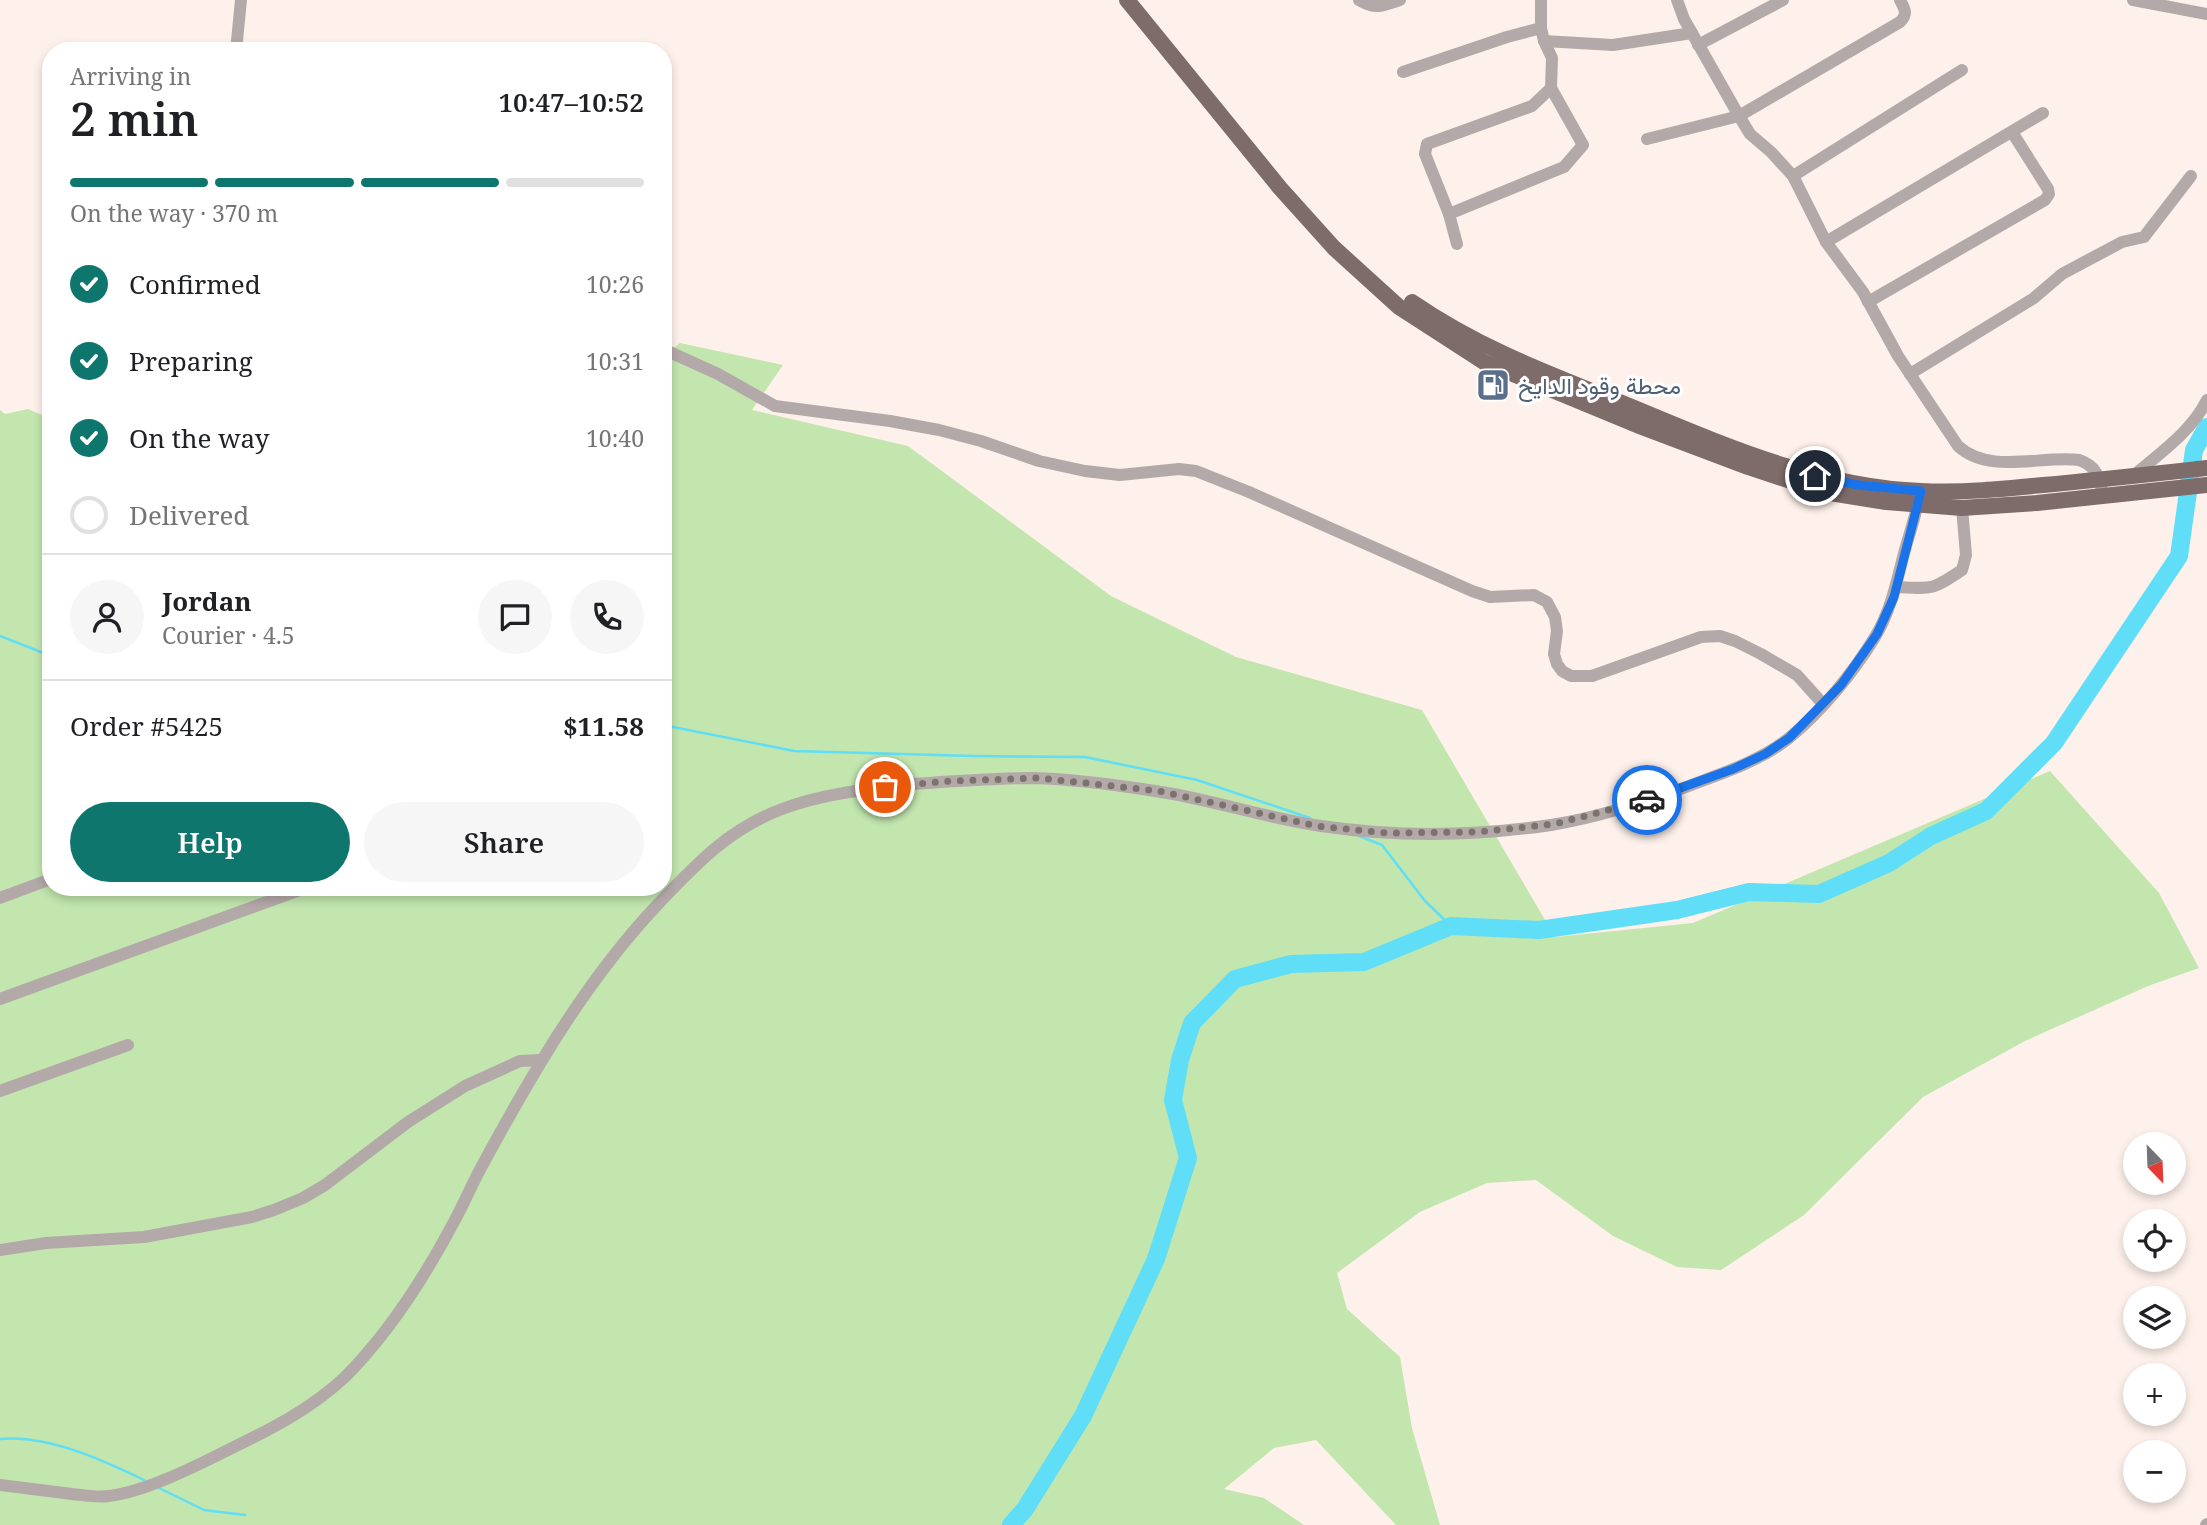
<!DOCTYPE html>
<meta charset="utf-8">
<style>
body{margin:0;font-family:"Noto Serif",Vazirmatn,serif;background:#f6f6f6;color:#202124;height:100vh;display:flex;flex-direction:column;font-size:26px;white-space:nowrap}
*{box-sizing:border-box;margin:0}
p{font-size:23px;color:#757577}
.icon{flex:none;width:38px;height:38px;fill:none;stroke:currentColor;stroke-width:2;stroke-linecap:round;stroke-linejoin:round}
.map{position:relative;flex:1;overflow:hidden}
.details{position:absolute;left:42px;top:42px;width:630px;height:854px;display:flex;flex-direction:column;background:#fff;border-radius:28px;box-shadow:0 4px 10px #0003}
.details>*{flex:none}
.needle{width:46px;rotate:157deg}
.tools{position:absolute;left:2123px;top:1132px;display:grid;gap:14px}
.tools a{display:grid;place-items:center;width:63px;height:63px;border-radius:50%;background:#fff;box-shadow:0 4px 10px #0003;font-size:35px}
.pin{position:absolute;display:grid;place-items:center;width:60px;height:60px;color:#fff;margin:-30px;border:4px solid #fff;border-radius:50%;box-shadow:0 2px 7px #0007}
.courier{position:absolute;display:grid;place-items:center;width:70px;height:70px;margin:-35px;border:5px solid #1a73e8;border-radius:50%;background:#fff;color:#222;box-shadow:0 2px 9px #0007}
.headline em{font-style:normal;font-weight:600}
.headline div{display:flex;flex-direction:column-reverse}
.headline{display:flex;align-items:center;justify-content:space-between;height:119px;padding:0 28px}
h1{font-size:46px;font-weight:600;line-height:52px}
.bar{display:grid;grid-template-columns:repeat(4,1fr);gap:10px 7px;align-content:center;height:84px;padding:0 28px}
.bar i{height:9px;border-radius:5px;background:#e0e0e0}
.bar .on{background:#0f766e}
.bar p{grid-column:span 4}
.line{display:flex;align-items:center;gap:18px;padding:0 28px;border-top:2px solid #e0e0e0}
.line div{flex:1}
.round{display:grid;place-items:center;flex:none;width:74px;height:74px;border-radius:37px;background:#f6f6f6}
ol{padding:0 28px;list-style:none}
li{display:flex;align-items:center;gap:21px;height:77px}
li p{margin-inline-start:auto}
li .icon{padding:7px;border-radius:50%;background:#0f766e;color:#fff;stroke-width:4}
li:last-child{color:#757577}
li i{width:38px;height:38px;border:4px solid #e0e0e0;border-radius:50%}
.button{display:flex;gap:14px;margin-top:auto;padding:14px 28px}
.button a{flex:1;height:80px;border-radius:42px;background:#0f766e;color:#fff;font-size:28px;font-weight:600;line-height:80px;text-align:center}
.button a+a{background:#f6f6f6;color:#202124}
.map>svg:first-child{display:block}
.green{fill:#c2e6ae}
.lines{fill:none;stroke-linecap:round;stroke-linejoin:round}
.stream{stroke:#60def7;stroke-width:2.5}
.river{stroke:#60def7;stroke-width:18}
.minor{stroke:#b4a9a9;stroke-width:12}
.major{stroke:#7e6c6b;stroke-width:16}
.done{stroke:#7d736e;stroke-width:7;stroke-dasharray:0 12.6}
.route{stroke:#1a73e8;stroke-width:9}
.labels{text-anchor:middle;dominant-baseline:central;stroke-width:6;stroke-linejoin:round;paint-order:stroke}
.service-label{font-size:23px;fill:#4e5e75;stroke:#fff;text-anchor:start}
</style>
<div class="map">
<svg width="2207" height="1525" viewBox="0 0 2207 1525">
<rect width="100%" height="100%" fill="#fef1eb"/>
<path class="green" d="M 680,343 L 783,365 L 752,410 L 908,446 L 1111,596 L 1236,657 L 1422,710 L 1555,937 L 1693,923 L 2050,771 L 2159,893 L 2199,968 L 2148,986 L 2025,1041 L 1923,1097 L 1804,1215 L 1721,1270 L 1677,1267 L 1613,1236 L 1536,1180 L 1487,1183 L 1420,1212 L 1337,1273 L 1347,1309 L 1400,1357 L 1412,1428 L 1440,1525 L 1396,1525 L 1316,1440 L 1274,1448 L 1224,1489 L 1264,1498 L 1304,1525 L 0,1525 L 0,410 L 5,414 L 28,409 L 51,419 L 51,887 L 663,887 L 663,357 Z"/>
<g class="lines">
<g class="stream">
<path d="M 0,636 L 51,656"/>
<path d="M 663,725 L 794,751 L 973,756 L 1085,757 L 1197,780 L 1310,818"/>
<path d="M 1359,836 L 1382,845 L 1425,901 L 1451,926"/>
<path d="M 0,1439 C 47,1434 105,1461 146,1481"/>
<path d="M 159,1488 L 204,1510 L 245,1515"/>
</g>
<path class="river" d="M 1011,1525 L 1025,1509 L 1083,1416 L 1156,1259 L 1188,1158 L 1173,1100 L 1180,1060 L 1192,1023 L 1235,979 L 1291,964 L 1364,962 L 1451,926 L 1539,930 L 1677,910 L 1749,892 L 1819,894 L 1889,863 L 1931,836 L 1986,811 L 2054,743 L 2179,556 L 2194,450 L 2207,427"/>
<g class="minor">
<path d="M 1359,0 C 1376,10 1381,6 1400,0"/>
<path d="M 1677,0 L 1684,19 L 1739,116 L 1750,134 L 1771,152 L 1793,176 L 1826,242 L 1863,292 L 1898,356 L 1958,446 C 1990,475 2041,455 2079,460 C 2096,466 2101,477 2102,495"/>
<path d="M 2133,0 L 2207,14"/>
<path d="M 1544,41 L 1613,45 L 1692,33"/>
<path d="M 1698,45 L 1783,0"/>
<path d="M 236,51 L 241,0"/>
<path d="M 1403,72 L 1507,37 L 1541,28"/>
<path d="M 1647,139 L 1739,116 L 1900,22 C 1908,14 1905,9 1900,0"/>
<path d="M 1793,176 L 1962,70"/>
<path d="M 1449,214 L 1564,167 L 1583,145 L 1551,88 L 1552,58 L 1544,41 L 1541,28 L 1541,0"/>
<path d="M 1826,242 L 2043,113"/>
<path d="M 1457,244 L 1449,214 L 1425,154 L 1427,144 L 1532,106 L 1551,88"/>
<path d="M 1868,302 L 2045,200 L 2049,194 L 2048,189 L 2012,132"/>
<path d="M 663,349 L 718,374 L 775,406 L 890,421 L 939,430 L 981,441 L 1039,461 L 1085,471 L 1120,475 L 1179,469 L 1196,471 L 1249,492 L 1472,591 L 1490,597 L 1534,595 L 1547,602 L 1555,617 L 1557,631 L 1554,654 L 1557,664 L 1562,671 L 1571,676 L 1592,676 L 1701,637 L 1720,636 L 1735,641 L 1761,654 L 1797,675 L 1823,704"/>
<path d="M 1910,374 L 2034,298 L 2062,274 L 2122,242 L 2144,237 L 2191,176"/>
<path d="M 2133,476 C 2160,453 2191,432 2207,400"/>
<path d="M 1897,587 C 1933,589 1932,590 1962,570 L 1966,555 L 1962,508"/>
<path d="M 0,898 L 51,879"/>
<path d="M 0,999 L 308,887"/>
<path d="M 0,1091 L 128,1045"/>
<path d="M 0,1250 L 46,1243 L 144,1237 L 252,1217 L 274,1210 L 303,1198 L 325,1185 L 408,1122 L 465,1086 L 520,1061 L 541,1060"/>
<path d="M 0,1485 C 24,1488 48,1491 72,1494 C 84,1495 97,1498 109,1496 C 143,1492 190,1469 222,1453 C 265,1432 309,1411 345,1377 C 390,1332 426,1275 456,1218 C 465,1201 473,1182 483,1164 C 533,1072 586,980 659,903 C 697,863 729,829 782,809 C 824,793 869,789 913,784 C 953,781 994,778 1034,778 C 1072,779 1117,785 1155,791 C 1211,799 1265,818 1321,826 C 1396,837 1476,836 1551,825 C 1601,817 1655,799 1702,781 C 1732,770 1764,758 1789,738 C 1822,711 1853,673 1875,637 C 1890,612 1896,585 1903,557 C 1908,538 1915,518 1919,499"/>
<path d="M 2206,1525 L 2207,1524"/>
</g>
<g class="major">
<path d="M 1127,0 L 1280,188 L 1334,248 L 1399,307 L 1484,362 L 1642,427 L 1748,467 L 1824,492 L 1886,502 L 1962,508 L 2037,503 L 2207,485"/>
<path d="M 1412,302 C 1479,348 1547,373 1622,403 C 1719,443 1816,487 1921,491 C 1962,493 2003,489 2043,485 C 2098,480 2152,474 2207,468"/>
</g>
</g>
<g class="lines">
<path class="done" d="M 885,787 L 950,781 L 1039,778 L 1159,791 L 1317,826 L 1387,833 L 1478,832 L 1555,824 L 1647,800"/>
<path class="route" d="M 1647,800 L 1733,769 L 1765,754 L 1789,738 L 1841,685 L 1877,634 L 1894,597 L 1921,491 L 1858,485 L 1815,476"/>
</g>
<defs>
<symbol id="fuel-square" viewBox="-11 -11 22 22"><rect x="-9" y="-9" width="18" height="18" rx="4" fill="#5c6f8a" stroke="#fff"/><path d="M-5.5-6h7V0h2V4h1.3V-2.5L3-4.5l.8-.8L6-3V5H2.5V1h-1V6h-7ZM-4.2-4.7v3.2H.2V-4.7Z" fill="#fff"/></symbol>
</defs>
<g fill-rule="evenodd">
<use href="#fuel-square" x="1474" y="366" width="38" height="38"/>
</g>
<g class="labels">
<g class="service-label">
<text x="1518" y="385">محطة وقود الدايخ</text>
</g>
</g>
</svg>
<div class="tools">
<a><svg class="needle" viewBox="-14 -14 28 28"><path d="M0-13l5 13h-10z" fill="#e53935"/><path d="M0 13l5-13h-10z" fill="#757577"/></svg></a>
<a><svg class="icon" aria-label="locate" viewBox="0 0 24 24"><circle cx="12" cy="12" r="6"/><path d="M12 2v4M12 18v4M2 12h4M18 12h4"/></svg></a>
<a><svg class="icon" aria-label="layers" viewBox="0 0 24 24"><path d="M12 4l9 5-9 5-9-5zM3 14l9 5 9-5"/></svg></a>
<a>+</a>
<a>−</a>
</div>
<div class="pin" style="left:885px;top:787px;background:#ea580c"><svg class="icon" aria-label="bag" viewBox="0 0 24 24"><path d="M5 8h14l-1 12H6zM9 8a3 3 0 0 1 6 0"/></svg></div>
<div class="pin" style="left:1815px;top:476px;background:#1f2937"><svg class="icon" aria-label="home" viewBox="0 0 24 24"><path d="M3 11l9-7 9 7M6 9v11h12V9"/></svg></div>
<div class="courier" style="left:1647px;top:800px"><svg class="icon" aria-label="car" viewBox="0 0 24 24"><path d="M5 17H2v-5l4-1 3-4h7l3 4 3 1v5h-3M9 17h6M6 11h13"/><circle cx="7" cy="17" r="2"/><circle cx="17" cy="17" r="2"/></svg></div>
<section class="details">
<div class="headline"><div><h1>2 min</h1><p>Arriving in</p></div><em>10:47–10:52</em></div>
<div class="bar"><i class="on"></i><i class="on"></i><i class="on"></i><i></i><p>On the way · 370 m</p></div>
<ol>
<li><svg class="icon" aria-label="check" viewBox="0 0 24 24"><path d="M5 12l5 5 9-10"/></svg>Confirmed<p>10:26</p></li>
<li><svg class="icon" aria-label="check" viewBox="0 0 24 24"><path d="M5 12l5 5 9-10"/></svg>Preparing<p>10:31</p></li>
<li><svg class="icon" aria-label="check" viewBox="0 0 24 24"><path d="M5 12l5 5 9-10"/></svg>On the way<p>10:40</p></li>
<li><i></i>Delivered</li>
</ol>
<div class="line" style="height:126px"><a class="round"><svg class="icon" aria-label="person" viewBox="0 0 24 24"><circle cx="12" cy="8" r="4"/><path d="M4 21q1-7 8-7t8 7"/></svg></a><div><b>Jordan</b><p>Courier · 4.5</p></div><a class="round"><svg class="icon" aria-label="chat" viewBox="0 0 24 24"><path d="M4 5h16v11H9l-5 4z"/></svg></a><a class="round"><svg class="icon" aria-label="phone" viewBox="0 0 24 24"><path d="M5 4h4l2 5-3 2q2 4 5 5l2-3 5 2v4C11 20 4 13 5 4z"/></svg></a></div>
<div class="line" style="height:91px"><div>Order #5425</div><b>$11.58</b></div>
<div class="button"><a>Help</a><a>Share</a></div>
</section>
</div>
